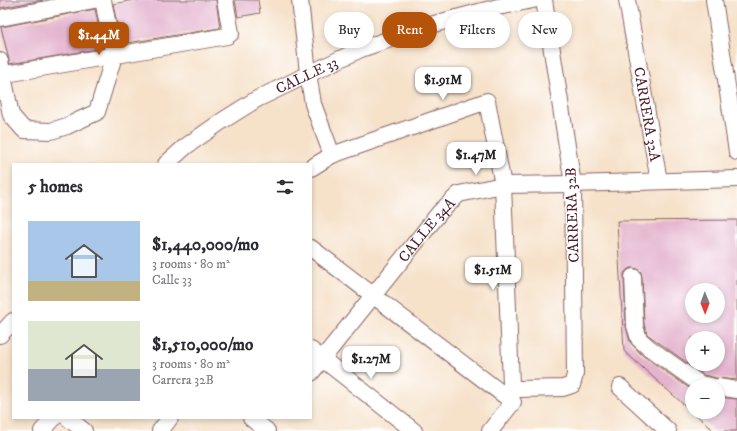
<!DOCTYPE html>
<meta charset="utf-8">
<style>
:root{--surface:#fff;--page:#f2f2f3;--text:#2b2b33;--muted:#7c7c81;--accent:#b45309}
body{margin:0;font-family:"IM FELL DW Pica",serif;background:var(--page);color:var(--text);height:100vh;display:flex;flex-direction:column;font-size:15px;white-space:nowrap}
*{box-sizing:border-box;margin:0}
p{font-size:13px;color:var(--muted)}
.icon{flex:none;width:22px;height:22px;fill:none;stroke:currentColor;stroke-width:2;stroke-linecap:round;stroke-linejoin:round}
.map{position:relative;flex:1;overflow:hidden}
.sheet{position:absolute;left:12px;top:163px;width:300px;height:256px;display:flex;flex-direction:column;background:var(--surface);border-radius:0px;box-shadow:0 2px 6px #0003}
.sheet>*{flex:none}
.guide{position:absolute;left:324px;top:12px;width:353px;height:36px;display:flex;gap:8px}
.needle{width:26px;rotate:179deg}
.controls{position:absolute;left:685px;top:283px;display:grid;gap:8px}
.controls a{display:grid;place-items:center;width:40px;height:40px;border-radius:50%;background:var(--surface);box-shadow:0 2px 6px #0003;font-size:20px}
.price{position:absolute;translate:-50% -34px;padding:0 9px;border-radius:8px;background:#fff;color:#222;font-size:13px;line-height:26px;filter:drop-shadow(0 1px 2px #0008)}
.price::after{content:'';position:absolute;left:50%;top:24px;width:12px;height:9px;margin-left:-6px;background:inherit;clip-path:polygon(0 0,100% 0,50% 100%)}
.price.on{background:var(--accent);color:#fff}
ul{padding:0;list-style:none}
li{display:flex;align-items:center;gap:12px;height:100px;padding:0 16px}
li span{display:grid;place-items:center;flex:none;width:112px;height:80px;border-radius:0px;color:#555}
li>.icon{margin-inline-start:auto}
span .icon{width:48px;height:48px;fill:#fffc;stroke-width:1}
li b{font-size:17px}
h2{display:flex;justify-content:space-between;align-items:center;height:48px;padding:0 16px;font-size:17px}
.pill{padding:0 14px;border-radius:18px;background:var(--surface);box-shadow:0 2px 6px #0003;font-size:14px;line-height:36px}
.pill.on{background:var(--accent);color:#fff}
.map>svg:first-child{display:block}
.building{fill:#e4b3ce;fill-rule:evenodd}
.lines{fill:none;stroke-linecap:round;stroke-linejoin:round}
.minor-casing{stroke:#866362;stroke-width:18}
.minor{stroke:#fff;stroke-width:16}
.labels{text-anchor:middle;stroke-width:3;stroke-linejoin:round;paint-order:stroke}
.street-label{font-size:15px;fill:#4a1f2b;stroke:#fff}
</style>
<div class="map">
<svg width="737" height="431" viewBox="0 0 737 431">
<rect width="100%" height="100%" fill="#fff"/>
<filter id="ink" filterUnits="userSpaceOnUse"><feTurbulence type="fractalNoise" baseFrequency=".025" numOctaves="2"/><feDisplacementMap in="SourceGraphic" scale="8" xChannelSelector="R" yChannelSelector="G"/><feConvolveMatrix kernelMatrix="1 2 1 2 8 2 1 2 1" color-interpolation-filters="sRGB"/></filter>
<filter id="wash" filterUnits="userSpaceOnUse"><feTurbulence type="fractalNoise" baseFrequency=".012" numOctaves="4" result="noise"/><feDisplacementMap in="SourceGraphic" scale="16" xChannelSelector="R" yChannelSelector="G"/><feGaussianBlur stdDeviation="0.9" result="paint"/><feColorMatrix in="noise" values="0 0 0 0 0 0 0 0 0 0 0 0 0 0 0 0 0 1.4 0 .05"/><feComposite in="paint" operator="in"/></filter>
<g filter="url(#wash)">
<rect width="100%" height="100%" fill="#f6e1c9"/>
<g id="blocks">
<g class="building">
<path d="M0,0H43L0,8Z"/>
<path d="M134,0H216L220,28L121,44L113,4Z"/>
<path d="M235,0H258L260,13L238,17Z"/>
<path d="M95,9L103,48L10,64L1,27Z"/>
<path d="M737,220V380L716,378L704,375L647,334L644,324L642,277L641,272L638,269L632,268L628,269L624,273V277L626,326L630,342L642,355L692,390V412L624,351L617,221ZM692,290H718V316H692ZM692,338H718V364H692Z"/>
<path d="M718,397L737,399V431H714L693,412H718Z"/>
</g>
</g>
</g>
<g filter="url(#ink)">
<use href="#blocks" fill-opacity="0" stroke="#866362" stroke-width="1"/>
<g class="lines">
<g class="minor-casing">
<g id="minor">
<path d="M300,0L308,73L313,104L332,155"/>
<path id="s1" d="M627,0L659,181"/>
<path d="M714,0L737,152"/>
<path d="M0,18L94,0"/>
<path d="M0,61L11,115L24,130L51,131L67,126L97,112L114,56L103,0"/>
<path d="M0,75L227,36L231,33L225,0"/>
<path id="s2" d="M166,164L185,147L222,121L257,99L361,49L434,24L498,7L533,0"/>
<path d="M311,168L332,155L487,101L503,185L511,384L513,389H520L563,388L572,385L575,375L573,184L544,0"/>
<path d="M311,248L513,402L490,431"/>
<path d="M633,277L635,326L639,339L648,347L700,384L711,386"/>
<path d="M0,335L13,321"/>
<path d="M311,350L414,431"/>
<path id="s3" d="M311,373L440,212L459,194L503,185L573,184L737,179"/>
<path d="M620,387L668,431"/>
<path d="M718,387L737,390"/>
<path d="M68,418L84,431"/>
<path d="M251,418L267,431"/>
<path d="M42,431L54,418"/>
<path d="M160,431L170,418"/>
</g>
</g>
<use href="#minor" class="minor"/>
</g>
</g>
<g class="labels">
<g class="street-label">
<text dy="5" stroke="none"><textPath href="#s2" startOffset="167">CALLE 33</textPath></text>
<text dy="5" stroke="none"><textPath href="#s1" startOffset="116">CARRERA 32A</textPath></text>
<text transform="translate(572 215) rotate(-92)" y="5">CARRERA 32B</text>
<text dy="5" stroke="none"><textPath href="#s3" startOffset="184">CALLE 34A</textPath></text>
</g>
</g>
</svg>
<div class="controls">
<a><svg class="needle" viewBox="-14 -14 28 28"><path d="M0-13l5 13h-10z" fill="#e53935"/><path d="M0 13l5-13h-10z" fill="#7c7c81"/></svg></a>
<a>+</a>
<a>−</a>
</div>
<b class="price on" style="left:99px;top:56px">$1.44M</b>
<b class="price" style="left:443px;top:101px">$1.91M</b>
<b class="price" style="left:476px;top:176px">$1.47M</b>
<b class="price" style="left:493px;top:291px">$1.51M</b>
<b class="price" style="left:371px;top:380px">$1.27M</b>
<div class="guide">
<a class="pill">Buy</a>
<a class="pill on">Rent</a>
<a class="pill">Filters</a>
<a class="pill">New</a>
</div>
<section class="sheet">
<h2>5 homes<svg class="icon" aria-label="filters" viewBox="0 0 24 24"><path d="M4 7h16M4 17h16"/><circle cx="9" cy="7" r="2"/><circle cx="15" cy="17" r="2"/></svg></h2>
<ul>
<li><span style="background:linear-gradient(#a9c7e8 75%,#c2b280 0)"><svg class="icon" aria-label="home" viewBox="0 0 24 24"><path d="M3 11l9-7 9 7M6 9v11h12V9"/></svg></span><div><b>$1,440,000/mo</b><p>3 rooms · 80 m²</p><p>Calle 33</p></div></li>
<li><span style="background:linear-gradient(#dfe7d0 60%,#9aa5b1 0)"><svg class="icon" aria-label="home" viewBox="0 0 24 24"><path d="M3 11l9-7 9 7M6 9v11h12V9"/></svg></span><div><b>$1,510,000/mo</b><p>3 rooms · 80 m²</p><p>Carrera 32B</p></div></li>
</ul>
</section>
</div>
